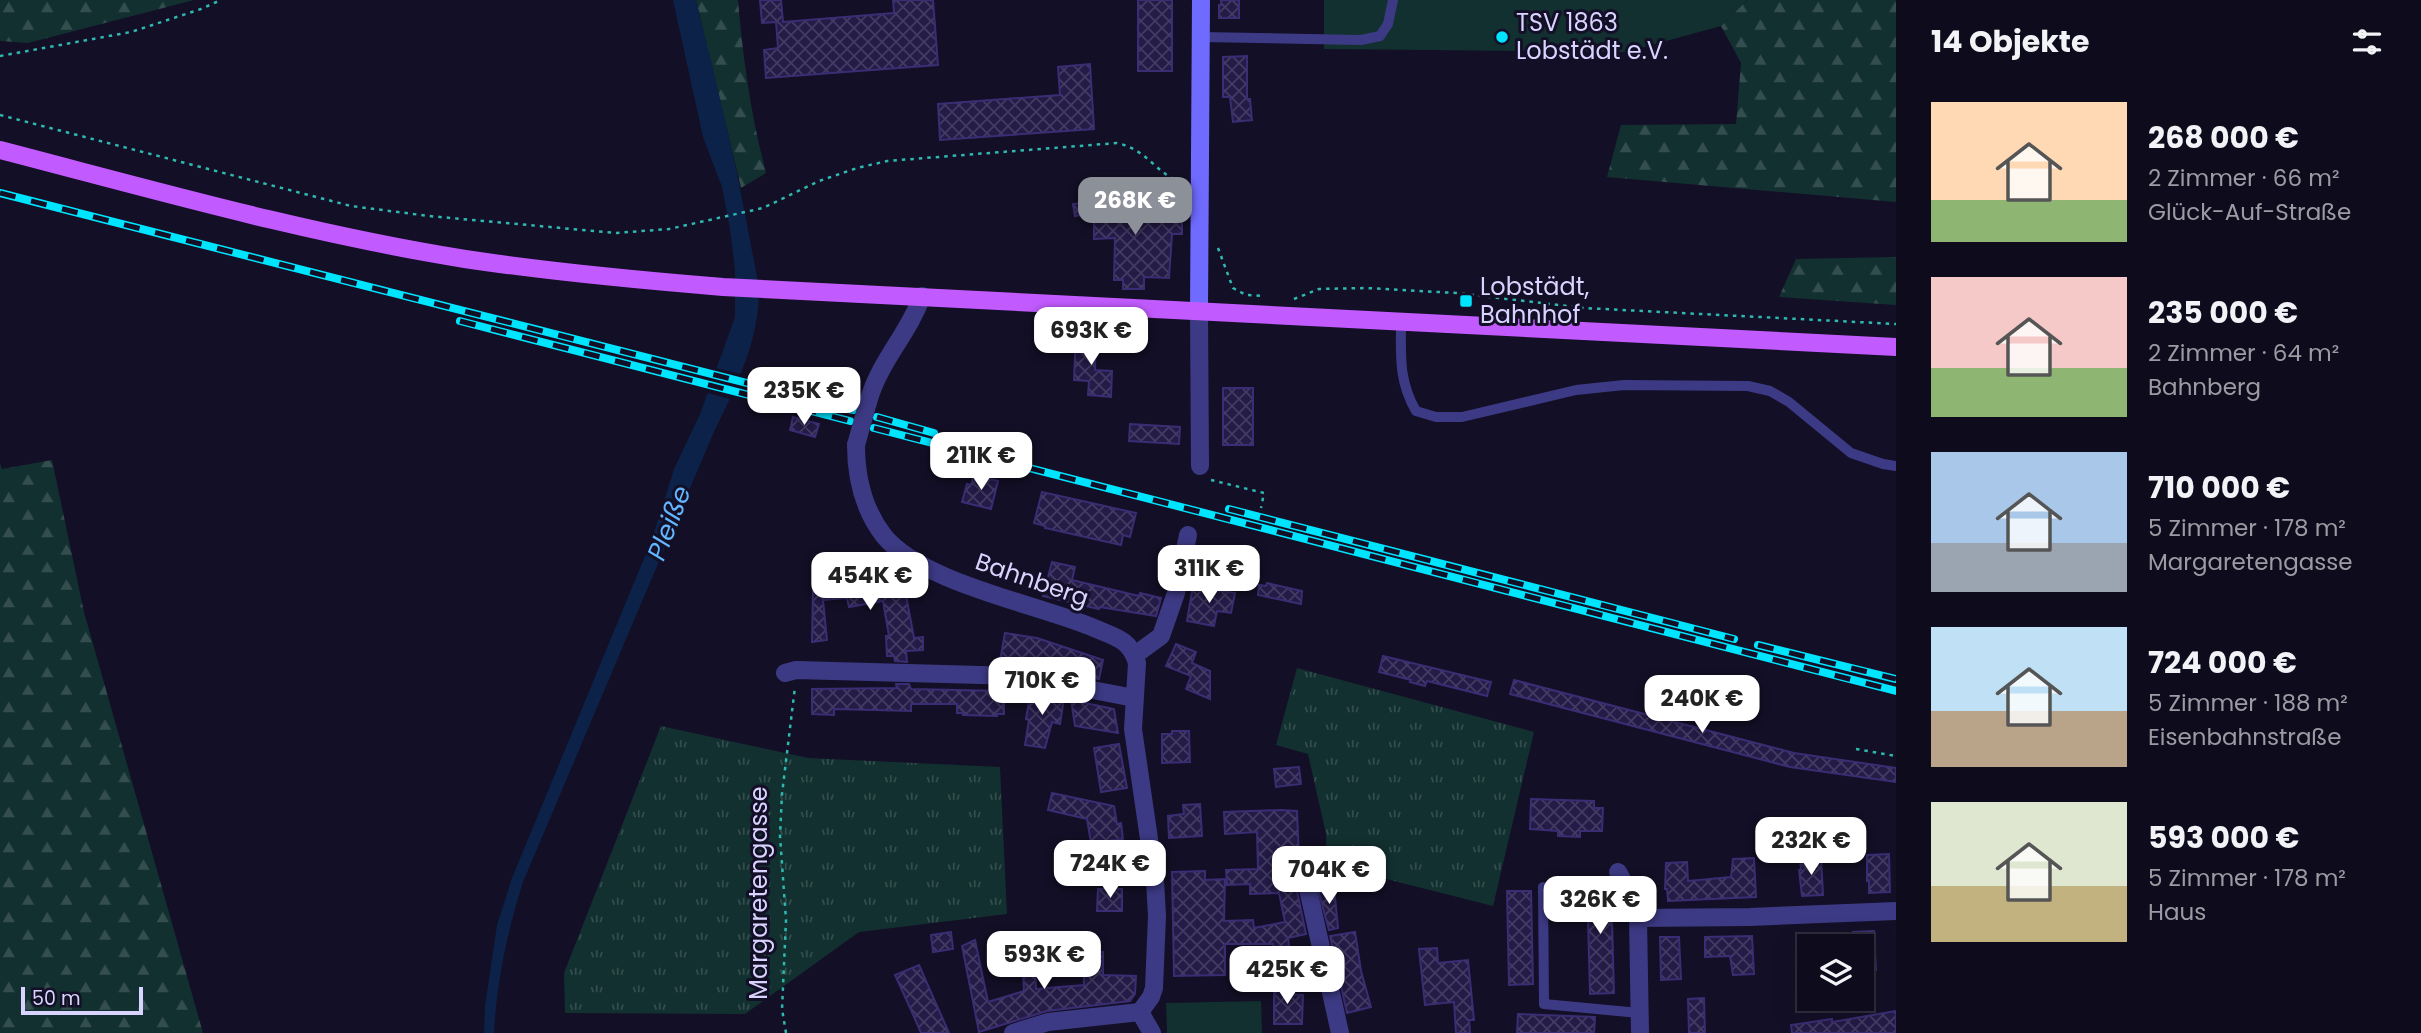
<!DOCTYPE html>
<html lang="de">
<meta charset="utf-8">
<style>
:root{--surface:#0e0b1c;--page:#1c1929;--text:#f1f3f6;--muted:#9b9ba3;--line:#2e2b3b;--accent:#8c9099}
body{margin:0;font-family:Poppins,sans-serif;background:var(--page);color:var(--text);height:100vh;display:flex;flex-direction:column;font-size:26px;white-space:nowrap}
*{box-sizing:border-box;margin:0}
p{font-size:23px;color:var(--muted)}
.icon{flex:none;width:38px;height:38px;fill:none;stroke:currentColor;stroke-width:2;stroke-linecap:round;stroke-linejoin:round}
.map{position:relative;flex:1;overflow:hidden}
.sheet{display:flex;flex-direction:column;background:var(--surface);width:525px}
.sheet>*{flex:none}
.controls{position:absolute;left:1797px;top:934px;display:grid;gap:14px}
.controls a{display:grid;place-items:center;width:77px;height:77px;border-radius:0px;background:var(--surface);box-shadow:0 7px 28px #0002,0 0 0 2px var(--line);font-size:35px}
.scale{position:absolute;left:21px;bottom:18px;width:122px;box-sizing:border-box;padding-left:7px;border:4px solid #d9d4ff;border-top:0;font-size:19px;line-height:24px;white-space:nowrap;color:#d9d4ff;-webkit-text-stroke:5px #130f26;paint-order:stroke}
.price{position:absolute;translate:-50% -60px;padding:0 16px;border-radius:14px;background:#fff;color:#222;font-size:23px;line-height:46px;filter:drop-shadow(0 2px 4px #0008)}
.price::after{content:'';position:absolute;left:50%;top:42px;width:21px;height:16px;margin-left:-10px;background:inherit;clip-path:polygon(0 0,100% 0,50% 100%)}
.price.on{background:var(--accent);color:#fff}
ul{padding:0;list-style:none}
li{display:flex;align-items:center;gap:21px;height:175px;padding:0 35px}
li span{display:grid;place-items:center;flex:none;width:196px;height:140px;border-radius:0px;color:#555}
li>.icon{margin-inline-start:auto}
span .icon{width:84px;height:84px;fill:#fffc;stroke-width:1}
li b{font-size:30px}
h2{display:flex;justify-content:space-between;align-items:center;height:84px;padding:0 35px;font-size:30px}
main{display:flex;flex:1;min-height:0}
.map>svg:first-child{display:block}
.grass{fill:url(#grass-tufts)}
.forest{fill:url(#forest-firs)}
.park{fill:#12302f}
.water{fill:#0c2248}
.pier{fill:#130f26}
.building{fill:url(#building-cross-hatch);stroke:#3b2d73;stroke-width:2}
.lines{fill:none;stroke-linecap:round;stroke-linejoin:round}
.path{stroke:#2fb8b0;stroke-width:2.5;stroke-dasharray:3.5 5;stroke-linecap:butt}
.lane{stroke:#3d3a85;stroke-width:10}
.street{stroke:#3d3a85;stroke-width:18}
.secondary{stroke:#6f6bff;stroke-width:18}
.primary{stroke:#c25bff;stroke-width:18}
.rail-casing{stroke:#00e5ff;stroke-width:8}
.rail{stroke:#130f26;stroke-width:5;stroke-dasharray:16;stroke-linecap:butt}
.street-bridge{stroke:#3d3a85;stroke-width:18}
.poi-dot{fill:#00e5ff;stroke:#130f26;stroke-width:2.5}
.labels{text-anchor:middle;stroke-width:6;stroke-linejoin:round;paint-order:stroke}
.poi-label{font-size:24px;fill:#d9d4ff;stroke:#130f26;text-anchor:start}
.street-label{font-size:24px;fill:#d9d4ff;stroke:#130f26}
.water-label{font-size:26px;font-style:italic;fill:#62b6ff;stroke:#130f26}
</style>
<main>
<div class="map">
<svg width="1896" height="1033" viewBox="0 0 1896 1033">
<defs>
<pattern id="grass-tufts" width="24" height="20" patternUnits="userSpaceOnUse" patternTransform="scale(1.75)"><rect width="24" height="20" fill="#12302f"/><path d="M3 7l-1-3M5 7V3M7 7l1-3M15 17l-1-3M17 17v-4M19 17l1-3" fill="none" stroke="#344d4e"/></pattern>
<pattern id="forest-firs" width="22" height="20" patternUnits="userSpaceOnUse" patternTransform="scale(1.75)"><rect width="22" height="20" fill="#12302f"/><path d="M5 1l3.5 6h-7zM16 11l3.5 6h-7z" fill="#344d4e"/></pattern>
<pattern id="building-cross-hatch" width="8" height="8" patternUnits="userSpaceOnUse" patternTransform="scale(1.75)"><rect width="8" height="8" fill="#241b47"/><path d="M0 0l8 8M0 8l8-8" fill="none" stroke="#433b63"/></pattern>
</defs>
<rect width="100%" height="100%" fill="#130f26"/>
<g class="grass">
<path d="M1297,668L1534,732L1493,906L1327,864L1326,834L1308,754L1276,745Z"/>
<path d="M661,726L808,758L1000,767L1007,914L859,932L745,1014L565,1013L564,973Z"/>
</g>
<g class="forest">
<path d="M0,0H194L28,43L0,41Z"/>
<path d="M696,0H738C743,59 751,116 766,173L741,188Z"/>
<path d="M1747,0H1896V202L1607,177L1621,125L1736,124L1741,63L1721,26Z"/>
<path d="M1896,257V305L1779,297L1796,259Z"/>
<path d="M52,460L84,612L203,1033H0V463L2,469Z"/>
</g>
<g class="park">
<path d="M1324,0H1747L1721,26L1626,52L1324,49Z"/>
<path d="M1261,1001L1262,1033H1167L1166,1003Z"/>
</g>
<path class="water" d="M673,0H696C715,78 735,156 749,235C753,260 761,283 758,309C753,354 733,393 713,434L523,882C507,933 497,980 494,1033H484L485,1006L497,925L512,878L652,539L674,469L700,414L735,317V270L730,229L722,187L703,137Z"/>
<path class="pier" d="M712,367L745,375L733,400L704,392Z"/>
<g class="building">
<path d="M760,0H781L783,22L894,13L893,0H933L938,65L766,78L764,50L778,48L776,22L762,23Z"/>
<rect x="1138" y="0" width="34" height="71"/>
<path d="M1221,0H1239V18H1219V5H1221Z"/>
<path d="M1247,56V99H1250L1252,120L1233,122L1230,97H1223V57Z"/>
<path d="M1090,64L1094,129L940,140L938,104L1060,95L1058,67Z"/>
<path d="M1117,199L1150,200V209L1182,210V234H1172L1169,278L1144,277V289H1123V280H1114L1115,238L1094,239V213L1075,216L1073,204Z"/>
<path d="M1096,333L1095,370L1112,371L1111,397L1088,395L1089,381L1074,380L1076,334Z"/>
<rect x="1223" y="388" width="30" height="57"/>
<path d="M793,417L819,424L815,437L790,430Z"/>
<path d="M1130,424L1180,427L1179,444L1129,441Z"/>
<path d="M974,475L998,481L991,509L962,502L967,484L971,485Z"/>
<path d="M1042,492L1136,513L1130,537L1123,535L1121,545L1045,528V526L1034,523Z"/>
<path d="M1052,562L1075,567L1072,580L1139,596L1140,593L1161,598L1156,616L1100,607L1099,609L1043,596Z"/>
<path d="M892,576L895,592L905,590L914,638L923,637V650L906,651L907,662L895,661L894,656H887L886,636H889L883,601L849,607L847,598L823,600L827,640L812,642L813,589L821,588L820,580L843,578L844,586Z"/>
<path d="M1267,583L1302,591L1301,604L1258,595L1259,585L1266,586Z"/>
<path d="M1193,586L1235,593L1231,613L1217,611L1214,626L1187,621Z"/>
<path d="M1005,633L1037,638L1103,660L1099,679L1000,661Z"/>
<path d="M1176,644L1196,652L1192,663L1210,671V699L1186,689L1191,676L1166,666Z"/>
<path d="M1383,656L1491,682L1487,696L1427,681L1425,686L1410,682L1411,680L1379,672Z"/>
<path d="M1514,680L1794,753L1896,768V782L1790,767L1510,694Z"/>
<path d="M896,684H909L911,689L1004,691V714H997V716L963,715V713H957V704H911V711L834,709V715L812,714V689L897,688Z"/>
<path d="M1031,690L1064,698L1060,724L1052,722L1045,748L1025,745L1029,720L1026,719Z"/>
<path d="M1071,700L1114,709L1118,733L1075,726Z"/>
<path d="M1172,731H1189L1190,762L1162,763V734H1172Z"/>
<path d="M1119,744L1127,788L1101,792L1094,748Z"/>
<path d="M1299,767L1301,784L1276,787L1274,769Z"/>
<path d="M1052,793L1114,806L1117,824L1121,823L1123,839L1091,843L1087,819L1048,810Z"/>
<path d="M1531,799L1594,801V808H1603L1602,831H1580V837L1558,836V831L1530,829Z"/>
<path d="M1200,804L1202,836L1169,838L1168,816L1184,814L1183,805Z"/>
<path d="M1281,810L1297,811L1300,881L1297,891L1306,934L1288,938L1289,946L1274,949L1273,944H1225V975L1174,976L1172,872L1205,871V880L1225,879L1224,921L1253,920L1254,928L1285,922L1279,893L1250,894V884L1227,885L1226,870L1258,869L1257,832L1225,834L1224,812Z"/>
<path d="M1889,854L1890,892L1869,893V880L1867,881V855Z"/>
<path d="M1821,857L1823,895L1802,896L1799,870H1801L1800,858Z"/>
<path d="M1754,858L1756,897L1668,901L1667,889H1665L1666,863L1687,862L1688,881L1731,877L1733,859Z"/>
<path d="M1587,878H1608L1611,884L1614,993L1590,994Z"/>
<path d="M1318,881L1320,889L1334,887L1338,928L1329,930L1316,882Z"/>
<path d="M1098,889H1122V911H1097Z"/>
<path d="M1507,891H1531L1533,984L1509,985Z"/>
<path d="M1874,931L1876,970H1862V947H1854L1853,932Z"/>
<path d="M951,932L953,949L933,952L931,935Z"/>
<path d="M1355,932L1361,971L1371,1007L1347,1013L1330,936Z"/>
<path d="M1752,936L1754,974L1733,975L1730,956L1705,957V937Z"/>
<path d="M1660,937H1679L1681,979L1661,980Z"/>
<path d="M975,940L988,1002L1024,991L1022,951L1034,950L1036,989L1084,985V952H1103V975L1136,976L1135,994L1130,1001L1047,1011L979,1032L962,946Z"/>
<path d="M1437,948L1438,963L1468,960L1474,1020H1469L1470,1033H1456L1454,1002L1425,1005L1419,949Z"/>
<path d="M919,965L949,1033H921L911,1010L895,975Z"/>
<path d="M1274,984H1289V994L1303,995L1302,1024H1274Z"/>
<path d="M1704,998L1705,1033H1689L1688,999Z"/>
<path d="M1896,1011V1033H1792L1791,1025L1832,1019V1022Z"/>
<path d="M1518,1014L1595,1017L1594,1033H1517Z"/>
</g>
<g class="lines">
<g class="path">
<path d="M0,56L131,32L201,9L221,0"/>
<path d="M0,115L351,206L429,216L616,233L669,229L763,208L819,181L857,168L887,161L1117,143C1149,150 1158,177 1184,183"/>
<path d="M1218,248L1233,288L1246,295L1263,296"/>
<path d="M1294,299L1319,289L1366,288L1456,293L1584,308L1896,324"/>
<path d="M1211,480L1264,493L1261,508"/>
<path d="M1856,749L1896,756"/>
<path d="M786,1033L782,1009L786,920L780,836L782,794L795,687"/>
</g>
<g class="lane">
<path d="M1201,37L1361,40L1380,36L1388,24L1393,0"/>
<path d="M1401,320C1401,354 1398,380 1416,411L1436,417H1462L1576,390L1624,385L1748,386L1770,391L1789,402L1851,453L1883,464L1896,466"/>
<path d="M1543,887L1544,1004L1639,1013"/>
</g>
<g class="street">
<path d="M1199,310L1200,466"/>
<path d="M868,402C880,360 908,335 922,296"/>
<path d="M856,445C856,478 863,509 884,536C922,583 1037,604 1094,628C1115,637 1130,639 1137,663L1133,729L1155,880L1157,916L1154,988L1151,997L1140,1012"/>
<path d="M1135,655L1161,636L1176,593L1188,535"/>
<path d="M785,673L796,670L1021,676L1134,698"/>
<path d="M1618,872L1632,898L1638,918"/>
<path d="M1308,889L1340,1033"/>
<path d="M1140,1012L1152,1033"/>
<path d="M1013,1033L1048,1022L1140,1012"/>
<path d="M1640,1033L1638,918L1750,917L1896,911"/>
</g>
<path class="secondary" d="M1199,310L1201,0"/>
<path class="primary" d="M0,150C154,190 308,234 465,259C551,272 637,280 723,287L1896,347"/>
<g class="rail-casing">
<g id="rail">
<path d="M0,193L853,410"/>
<path d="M460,321L850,421"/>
<path d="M877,417L934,433"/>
<path d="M874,428L1896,691"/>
<path d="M1229,509L1734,639"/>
<path d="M1758,645L1896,679"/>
</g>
</g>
<use href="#rail" class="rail"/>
<path class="street-bridge" d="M856,445L868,402"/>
</g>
<g class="poi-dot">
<circle cx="1502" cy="37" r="7"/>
<rect x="1459" y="294" width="14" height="14" rx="3.5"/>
</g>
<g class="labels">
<g class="poi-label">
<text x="1516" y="31">TSV 1863<tspan x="1516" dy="28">Lobstädt e.V.</tspan></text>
<text x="1480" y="295">Lobstädt,<tspan x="1480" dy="28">Bahnhof</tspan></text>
</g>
<g class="street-label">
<text transform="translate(1032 580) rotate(19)" y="8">Bahnberg</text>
<text transform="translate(759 893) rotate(-90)" y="8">Margaretengasse</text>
</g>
<g class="water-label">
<text transform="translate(669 523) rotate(-69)" y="9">Pleiße</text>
</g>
</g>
</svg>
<div class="controls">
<a><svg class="icon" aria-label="layers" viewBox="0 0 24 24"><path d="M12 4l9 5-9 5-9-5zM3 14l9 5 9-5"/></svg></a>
</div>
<div class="scale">50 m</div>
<b class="price on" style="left:1135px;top:237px">268K €</b>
<b class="price" style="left:1091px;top:367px">693K €</b>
<b class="price" style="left:804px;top:427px">235K €</b>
<b class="price" style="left:981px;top:492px">211K €</b>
<b class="price" style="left:1209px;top:605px">311K €</b>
<b class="price" style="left:870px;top:612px">454K €</b>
<b class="price" style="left:1042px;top:717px">710K €</b>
<b class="price" style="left:1702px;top:735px">240K €</b>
<b class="price" style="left:1811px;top:877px">232K €</b>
<b class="price" style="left:1110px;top:900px">724K €</b>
<b class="price" style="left:1329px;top:906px">704K €</b>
<b class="price" style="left:1600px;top:936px">326K €</b>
<b class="price" style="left:1044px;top:991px">593K €</b>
<b class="price" style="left:1287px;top:1006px">425K €</b>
</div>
<section class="sheet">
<h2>14 Objekte<svg class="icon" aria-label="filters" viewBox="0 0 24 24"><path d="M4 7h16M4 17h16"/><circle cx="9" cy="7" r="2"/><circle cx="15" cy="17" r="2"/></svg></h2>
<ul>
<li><span style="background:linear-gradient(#ffd9b3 70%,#8fb573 0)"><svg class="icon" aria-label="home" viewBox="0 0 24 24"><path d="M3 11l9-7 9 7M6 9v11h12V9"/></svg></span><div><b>268 000 €</b><p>2 Zimmer · 66 m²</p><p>Glück-Auf-Straße</p></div></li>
<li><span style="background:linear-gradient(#f6c9c9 65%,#8fb573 0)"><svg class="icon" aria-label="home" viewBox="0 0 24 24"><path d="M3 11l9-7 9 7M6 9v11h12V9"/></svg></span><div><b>235 000 €</b><p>2 Zimmer · 64 m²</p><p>Bahnberg</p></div></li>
<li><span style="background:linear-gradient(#a9c7e8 65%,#9aa5b1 0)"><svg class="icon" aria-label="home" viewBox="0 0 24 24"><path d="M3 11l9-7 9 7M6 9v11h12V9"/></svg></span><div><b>710 000 €</b><p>5 Zimmer · 178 m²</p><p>Margaretengasse</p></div></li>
<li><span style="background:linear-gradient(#bfe0f5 60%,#b9a48a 0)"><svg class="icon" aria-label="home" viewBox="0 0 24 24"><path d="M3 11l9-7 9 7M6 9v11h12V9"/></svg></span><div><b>724 000 €</b><p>5 Zimmer · 188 m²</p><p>Eisenbahnstraße</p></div></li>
<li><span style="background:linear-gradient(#dfe7d0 60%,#c2b280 0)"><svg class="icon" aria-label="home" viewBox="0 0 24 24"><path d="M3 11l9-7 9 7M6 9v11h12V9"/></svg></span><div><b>593 000 €</b><p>5 Zimmer · 178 m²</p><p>Haus</p></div></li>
</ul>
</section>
</main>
